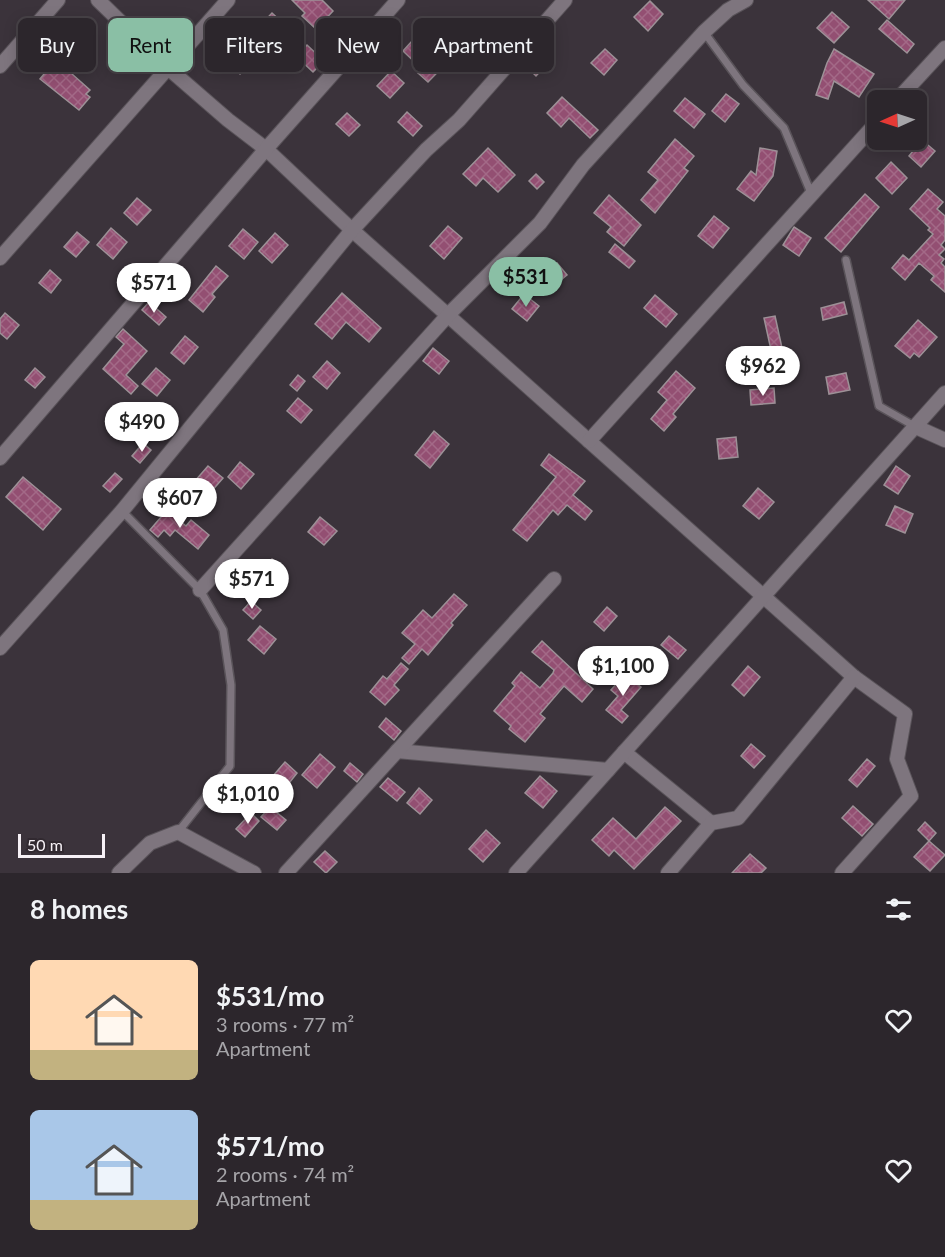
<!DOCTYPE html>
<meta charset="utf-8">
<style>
:root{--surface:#2c262c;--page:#383238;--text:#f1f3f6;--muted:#a6a5a9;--line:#484348;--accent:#8abfa5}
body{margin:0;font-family:Lato,sans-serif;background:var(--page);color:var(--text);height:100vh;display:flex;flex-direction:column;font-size:22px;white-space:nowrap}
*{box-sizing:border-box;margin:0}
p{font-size:20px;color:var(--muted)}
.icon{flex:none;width:33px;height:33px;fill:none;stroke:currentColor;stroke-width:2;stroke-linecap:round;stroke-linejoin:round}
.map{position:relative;height:873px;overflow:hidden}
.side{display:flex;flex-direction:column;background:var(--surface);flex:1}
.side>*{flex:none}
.hud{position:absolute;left:18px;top:18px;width:600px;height:54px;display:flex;gap:12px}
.needle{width:39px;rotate:267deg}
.controls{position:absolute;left:867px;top:90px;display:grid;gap:12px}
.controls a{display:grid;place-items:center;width:60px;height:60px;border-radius:9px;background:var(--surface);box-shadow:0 3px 15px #0003,0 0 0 2px var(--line);font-size:30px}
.scale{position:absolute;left:18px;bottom:15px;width:87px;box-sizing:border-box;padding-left:6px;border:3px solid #f6f1f6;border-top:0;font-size:16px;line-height:21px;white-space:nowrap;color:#f6f1f6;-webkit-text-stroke:4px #312930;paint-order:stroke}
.price{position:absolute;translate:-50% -51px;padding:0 14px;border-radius:21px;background:#fff;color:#222;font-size:20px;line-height:39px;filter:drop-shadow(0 2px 3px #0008)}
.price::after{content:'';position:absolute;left:50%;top:36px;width:18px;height:14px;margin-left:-9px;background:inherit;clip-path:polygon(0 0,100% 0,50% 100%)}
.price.current{background:var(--accent);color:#111}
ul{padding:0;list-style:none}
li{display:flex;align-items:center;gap:18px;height:150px;padding:0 30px}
li span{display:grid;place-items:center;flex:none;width:168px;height:120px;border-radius:9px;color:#555}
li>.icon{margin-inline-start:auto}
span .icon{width:72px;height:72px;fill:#fffc;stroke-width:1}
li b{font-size:26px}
h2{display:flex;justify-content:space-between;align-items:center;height:72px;padding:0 30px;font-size:26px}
.tag{padding:0 21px;border-radius:9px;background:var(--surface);box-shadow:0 3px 15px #0003,0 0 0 2px var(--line);font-size:21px;line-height:54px}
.tag.current{background:var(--accent);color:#111}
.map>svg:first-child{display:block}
.building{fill:url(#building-cross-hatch);stroke:#9d9197;stroke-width:1.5}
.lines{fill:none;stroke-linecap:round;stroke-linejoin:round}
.lane-casing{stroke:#595359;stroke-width:10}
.street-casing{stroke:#595359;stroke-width:16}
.lane{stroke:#7e757e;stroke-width:7}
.street{stroke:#7e757e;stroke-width:14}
</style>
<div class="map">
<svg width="945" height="873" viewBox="0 0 945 873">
<defs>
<pattern id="building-cross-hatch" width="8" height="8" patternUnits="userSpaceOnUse" patternTransform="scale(1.5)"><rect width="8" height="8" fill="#934f72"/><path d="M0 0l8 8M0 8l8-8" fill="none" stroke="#a36987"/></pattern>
</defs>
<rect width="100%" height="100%" fill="#3b333b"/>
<g class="building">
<path d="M292,0H322L333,11L316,29L302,16L305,13Z"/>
<path d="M868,0H905L889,19Z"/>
<path d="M650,1L663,14L648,31L634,17Z"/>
<path d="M832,12L849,27L834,43L817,28Z"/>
<path d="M272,13L284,24L267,42L255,31Z"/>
<path d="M887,20L914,44L907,53L879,29Z"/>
<path d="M457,27L470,39L428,82L418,73L422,69L403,51L422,30L439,46Z"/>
<path d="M239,42L256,58L240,74L224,59Z"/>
<path d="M307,45L324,61L313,72L297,57Z"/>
<path d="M605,49L617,60L604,75L591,63Z"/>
<path d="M834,49L874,74L859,97L834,81L828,99L816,95L827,63Z"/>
<path d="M534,50L548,63L536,76L522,62Z"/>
<path d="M59,56L75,70L72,74L90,90L86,94L90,97L79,110L40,79Z"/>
<path d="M391,71L404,83L390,98L377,86Z"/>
<path d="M726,94L739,104L725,122L712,111Z"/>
<path d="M562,97L598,130L590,138L569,118L561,127L547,113Z"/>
<path d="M685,98L705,114L694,128L674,111Z"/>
<path d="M407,112L422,126L413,136L398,122Z"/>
<path d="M347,113L360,125L349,136L336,124Z"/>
<path d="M675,139L694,156L684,168L688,171L655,213L641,200L658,180L648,172Z"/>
<path d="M922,140L935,151L921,167L909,156Z"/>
<path d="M488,148L515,175L498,192L483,178L476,186L463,174Z"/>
<path d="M760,148L777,151L773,176L754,201L737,189L751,171L756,175Z"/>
<path d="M891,162L907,178L892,194L876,178Z"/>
<path d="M536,174L544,182L537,189L529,181Z"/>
<path d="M928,189L943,202L937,209L945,216V240L941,245L945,249L939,255L944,259L941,263L945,267V292L931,280L934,276L919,263L905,280L892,268L903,255L909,260L933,234L928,230L930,228L910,209Z"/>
<path d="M865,194L879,207L841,252L825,238Z"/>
<path d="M609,195L641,225L624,246L607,232L611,227L594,213Z"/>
<path d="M137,198L151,210L137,225L124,213Z"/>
<path d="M714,216L729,228L713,248L698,236Z"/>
<path d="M448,226L462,238L444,259L430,246Z"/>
<path d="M794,227L811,238L799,256L783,245Z"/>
<path d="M111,228L127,242L113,259L97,245Z"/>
<path d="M243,229L258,242L244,259L229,246Z"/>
<path d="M77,232L89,242L76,257L64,247Z"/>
<path d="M275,233L288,245L272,263L259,251Z"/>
<path d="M615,244L635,261L629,268L609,252Z"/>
<path d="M557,263L567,275L549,290L538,278Z"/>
<path d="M216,266L228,276L212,294L215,297L203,312L189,300Z"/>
<path d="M50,270L61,280L51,293L39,283Z"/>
<path d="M525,274L539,286L530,297L517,285Z"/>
<path d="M342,293L381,328L369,342L346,322L332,339L315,324Z"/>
<path d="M524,294L539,306L527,321L512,309Z"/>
<path d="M655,295L677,314L666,327L644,308Z"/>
<path d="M149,302L166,317L159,325L142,310Z"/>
<path d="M844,302L847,314L823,320L821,308Z"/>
<path d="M5,313L19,325L7,339L0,333V319Z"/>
<path d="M775,316L782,348L771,350L764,318Z"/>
<path d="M918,320L937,337L919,357L914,353L910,358L895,346Z"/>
<path d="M123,329L147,351L126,375L138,386L131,394L103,369L124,344L116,337Z"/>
<path d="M185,336L198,347L184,364L171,353Z"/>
<path d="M433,348L449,361L439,374L423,361Z"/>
<path d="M327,361L340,373L327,389L313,377Z"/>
<path d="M35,368L45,377L35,388L25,380Z"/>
<path d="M156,368L170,380L157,396L142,384Z"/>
<path d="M676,371L695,388L673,414L676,417L664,431L651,419L667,400L658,392Z"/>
<path d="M846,373L850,390L829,394L826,377Z"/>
<path d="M298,375L305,381L297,391L290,385Z"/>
<path d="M774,388L775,403L751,405L750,390Z"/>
<path d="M298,398L312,410L301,423L287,411Z"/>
<path d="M434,431L449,444L430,468L415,455Z"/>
<path d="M736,437L738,457L719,459L717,439Z"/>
<path d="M143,443L151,450L140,463L132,456Z"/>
<path d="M549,454L585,481L573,495L592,511L585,520L567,505L558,515L553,510L527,541L513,530L556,477L541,465Z"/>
<path d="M240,462L254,474L241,489L228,477Z"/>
<path d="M208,466L223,478L210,493L195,481Z"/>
<path d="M896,466L910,476L898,494L884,485Z"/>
<path d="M115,473L122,479L110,492L103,486Z"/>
<path d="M23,477L61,509L43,530L6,497Z"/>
<path d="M758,488L774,502L759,519L743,506Z"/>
<path d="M895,506L913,514L905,533L886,525Z"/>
<path d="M167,510L186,526L191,520L209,535L198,549L175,530L170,536L164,530L158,537L150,530Z"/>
<path d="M320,517L337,531L324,545L308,532Z"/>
<path d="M272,559L284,570L278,578L265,567Z"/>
<path d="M454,594L467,605L451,623L453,625L428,655L422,649L409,664L402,658L415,644L402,633L423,610L432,618Z"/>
<path d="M251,601L261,610L253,619L243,610Z"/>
<path d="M607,607L617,616L604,631L594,622Z"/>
<path d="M260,626L276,639L264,654L248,640Z"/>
<path d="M669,636L686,650L678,659L661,645Z"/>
<path d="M542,641L593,689L582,702L564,686L540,714L545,718L525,742L509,729L511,726L494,711L515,686L512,683L521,672L540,688L553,673L554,670L532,652Z"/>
<path d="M401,663L408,669L394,685L399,690L385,705L370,692L383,676L387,679Z"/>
<path d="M748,666L760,677L744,696L732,685Z"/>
<path d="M625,674L641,687L621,710L628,716L622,723L606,710L618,696L611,690Z"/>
<path d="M386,718L401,731L394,740L379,727Z"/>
<path d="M751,744L765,756L754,768L741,756Z"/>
<path d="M320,754L335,767L317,788L302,775Z"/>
<path d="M867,759L875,766L857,787L849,780Z"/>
<path d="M285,762L297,773L286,787L273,776Z"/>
<path d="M350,763L363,774L357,782L344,771Z"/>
<path d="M540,776L557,791L543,808L525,793Z"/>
<path d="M388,778L405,792L397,801L380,787Z"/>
<path d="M229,779L238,787L222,805L214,798Z"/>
<path d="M419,788L432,800L420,814L407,803Z"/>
<path d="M853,806L873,824L862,836L842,818Z"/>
<path d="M270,807L286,820L277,830L261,817Z"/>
<path d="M665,807L681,821L634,869L614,850L609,856L592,840L613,818L636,839Z"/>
<path d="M251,813L259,821L245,837L236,829Z"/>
<path d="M925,822L936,833L929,841L918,830Z"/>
<path d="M486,830L500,843L483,862L469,849Z"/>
<path d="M929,841L945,855L930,871L914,857Z"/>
<path d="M325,851L337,862L326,873L314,862Z"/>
<path d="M750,854L766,868L761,873H732Z"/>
</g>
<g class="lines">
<g class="lane-casing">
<g id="lane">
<path d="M704,32L743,85L784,128L811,193"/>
<path d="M846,260L879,406L916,427"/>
<path d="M122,511L200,590L223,630L231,685L230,766L178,832"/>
</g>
</g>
<g class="street-casing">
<g id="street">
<path d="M98,0L168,68L228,120L266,149L352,230L854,677L905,714L897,759L911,796L842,873"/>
<path d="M0,66L58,0"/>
<path d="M897,100L945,48"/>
<path d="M0,258L228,0"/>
<path d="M916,427L945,440"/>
<path d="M589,441L878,121"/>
<path d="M0,458L266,149L398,0"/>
<path d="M200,590L449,314L540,223L583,165L704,32L728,10L746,0"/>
<path d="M0,648L122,511L352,230L426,150L459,120L565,0"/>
<path d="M397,751L608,770"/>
<path d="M624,752L711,823"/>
<path d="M119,873L150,843L178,832L254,873"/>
<path d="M286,873L554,579"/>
<path d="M516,873L945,393"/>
<path d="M668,873L711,823L738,818L854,677"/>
</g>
</g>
<use href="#lane" class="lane"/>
<use href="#street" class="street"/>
</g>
</svg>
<div class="controls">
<a><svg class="needle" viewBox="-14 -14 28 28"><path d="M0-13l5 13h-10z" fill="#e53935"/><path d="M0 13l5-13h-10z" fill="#a6a5a9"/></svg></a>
</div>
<div class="scale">50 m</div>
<b class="price current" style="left:526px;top:308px">$531</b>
<b class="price" style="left:154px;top:314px">$571</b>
<b class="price" style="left:763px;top:397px">$962</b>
<b class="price" style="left:142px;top:453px">$490</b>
<b class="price" style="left:180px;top:529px">$607</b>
<b class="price" style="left:252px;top:610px">$571</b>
<b class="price" style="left:623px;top:697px">$1,100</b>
<b class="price" style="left:248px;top:825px">$1,010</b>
<div class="hud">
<a class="tag">Buy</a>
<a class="tag current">Rent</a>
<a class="tag">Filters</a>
<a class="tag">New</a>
<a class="tag">Apartment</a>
</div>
</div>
<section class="side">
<h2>8 homes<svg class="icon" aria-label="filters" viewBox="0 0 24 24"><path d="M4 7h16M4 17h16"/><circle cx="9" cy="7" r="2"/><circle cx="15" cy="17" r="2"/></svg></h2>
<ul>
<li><span style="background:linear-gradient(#ffd9b3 75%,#c2b280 0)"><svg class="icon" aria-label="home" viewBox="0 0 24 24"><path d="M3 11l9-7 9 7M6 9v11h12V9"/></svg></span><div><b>$531/mo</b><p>3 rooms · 77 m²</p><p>Apartment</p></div><svg class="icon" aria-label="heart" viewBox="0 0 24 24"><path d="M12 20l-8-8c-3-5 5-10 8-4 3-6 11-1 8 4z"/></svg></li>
<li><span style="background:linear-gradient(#a9c7e8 75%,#c2b280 0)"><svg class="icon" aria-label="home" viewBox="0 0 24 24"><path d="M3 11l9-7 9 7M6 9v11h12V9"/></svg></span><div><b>$571/mo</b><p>2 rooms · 74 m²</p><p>Apartment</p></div><svg class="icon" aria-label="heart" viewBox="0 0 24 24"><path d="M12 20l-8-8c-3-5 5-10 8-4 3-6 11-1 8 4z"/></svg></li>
</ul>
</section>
